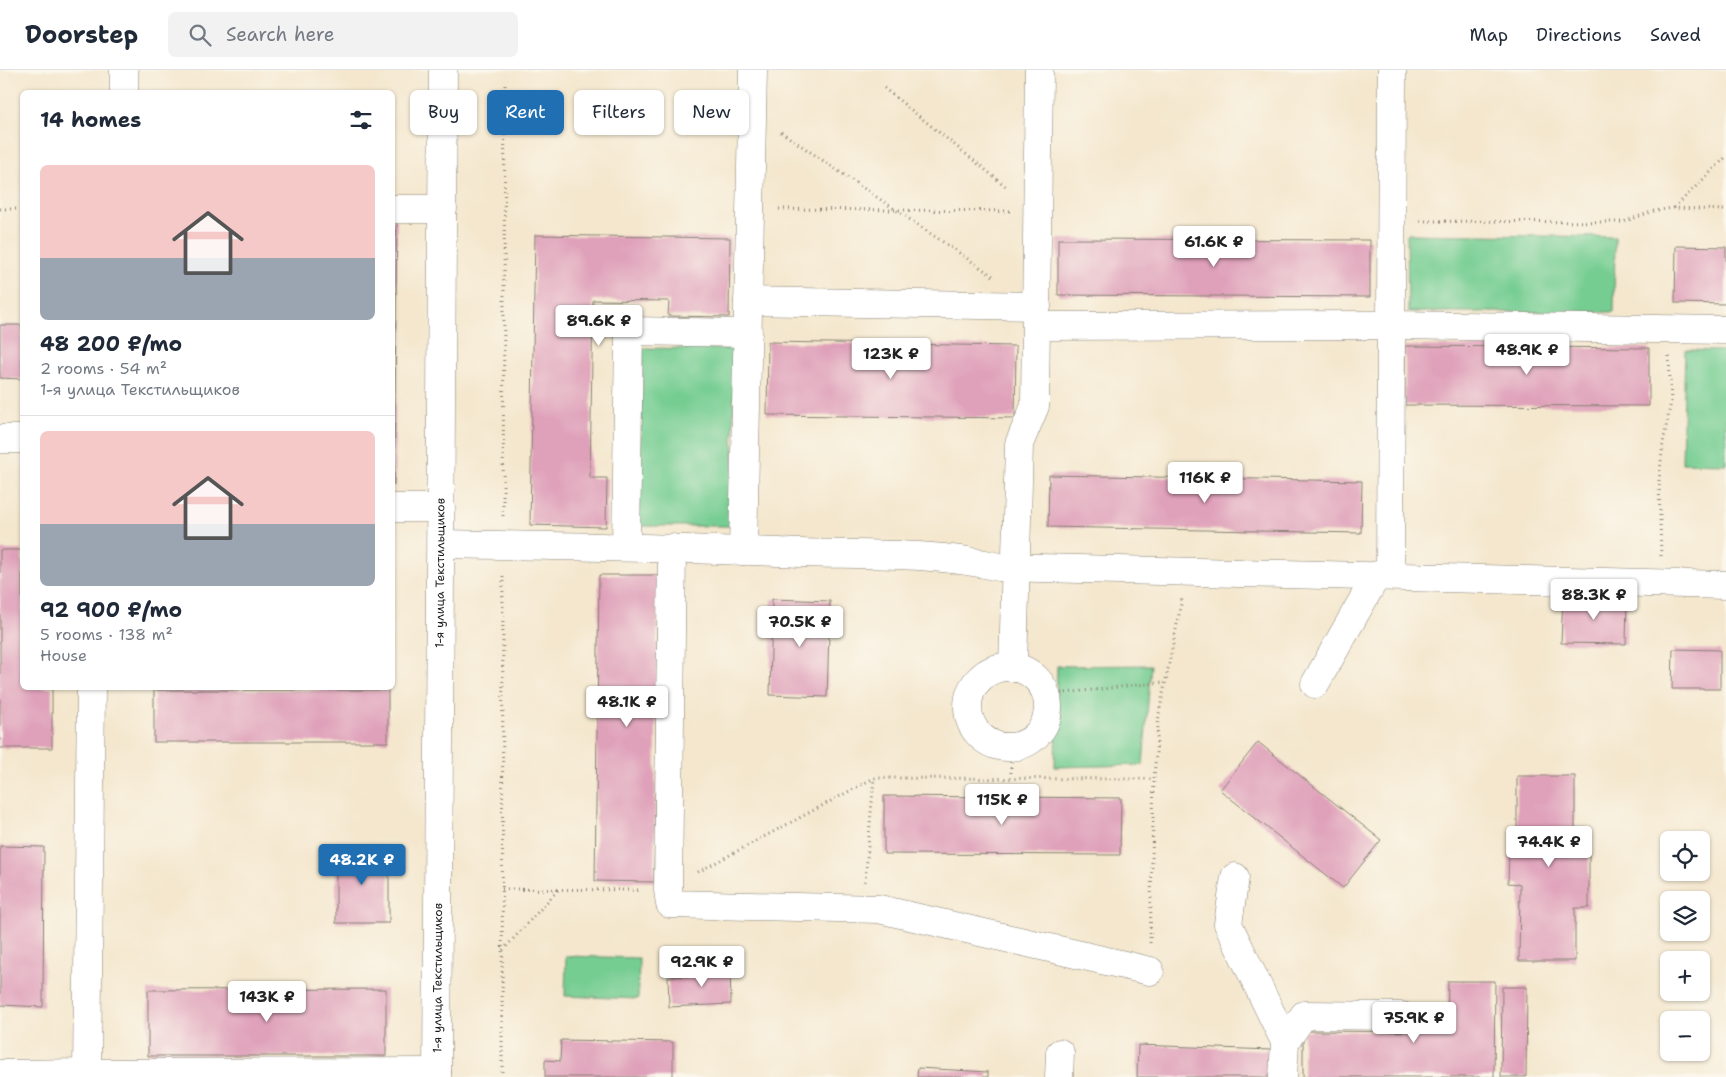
<!DOCTYPE html>
<meta charset="utf-8">
<style>
:root{--surface:#fff;--page:#f2f2f3;--text:#1f2937;--muted:#747a83;--line:#e0e1e3;--accent:#1f6fb2}
body{margin:0;font-family:"Shantell Sans",sans-serif;background:var(--page);color:var(--text);height:100vh;display:flex;flex-direction:column;font-size:19px;white-space:nowrap}
*{box-sizing:border-box;margin:0}
p{font-size:16px;color:var(--muted)}
.icon{flex:none;width:28px;height:28px;fill:none;stroke:currentColor;stroke-width:2;stroke-linecap:round;stroke-linejoin:round}
.map{position:relative;flex:1;overflow:hidden}
.details{position:absolute;left:20px;top:20px;width:375px;height:600px;display:flex;flex-direction:column;background:var(--surface);border-radius:8px;box-shadow:0 1px 4px #0004}
.details>*{flex:none}
.banner{position:absolute;left:410px;top:20px;width:475px;height:45px;display:flex;gap:10px}
.controls{position:absolute;left:1660px;top:761px;display:grid;gap:10px}
.controls a{display:grid;place-items:center;width:50px;height:50px;border-radius:8px;background:var(--surface);box-shadow:0 1px 4px #0004;font-size:25px}
.price{position:absolute;translate:-50% -42px;padding:0 11px;border-radius:5px;background:#fff;color:#222;font-size:16px;line-height:32px;filter:drop-shadow(0 1px 2px #0008)}
.price::after{content:'';position:absolute;left:50%;top:30px;width:15px;height:11px;margin-left:-8px;background:inherit;clip-path:polygon(0 0,100% 0,50% 100%)}
.price.current{background:var(--accent);color:#fff}
ul{padding:0;list-style:none}
li{display:grid;align-content:center;gap:10px;height:265px;padding:0 20px}
li+li{border-top:1px solid var(--line)}
li span{display:grid;place-items:center;height:155px;border-radius:8px;color:#555}
li>.icon{margin-inline-start:auto}
span .icon{width:90px;height:90px;fill:#fffc;stroke-width:1}
li b{font-size:21px}
h2{display:flex;justify-content:space-between;align-items:center;height:60px;padding:0 20px;font-size:21px}
.chip{padding:0 18px;border-radius:8px;background:var(--surface);box-shadow:0 1px 4px #0004;font-size:18px;line-height:45px}
.chip.current{background:var(--accent);color:#fff}
header{display:flex;align-items:center;gap:30px;box-sizing:border-box;height:70px;padding:0 25px;background:var(--surface);border-bottom:1px solid var(--line)}
header strong{font-size:24px}
nav{display:flex;gap:28px;margin-inline-start:auto;font-size:18px}
.search{width:350px;height:45px;background:var(--page);display:flex;align-items:center;gap:12px;box-sizing:border-box;padding:0 18px;border-radius:8px;color:var(--muted);font-size:19px}
.map>svg:first-child{display:block}
.green{fill:#76cd92;stroke:#497457}
.building{fill:#dfa0b9}
.lines{fill:none;stroke-linecap:round;stroke-linejoin:round}
.minor-casing{stroke:#888275;stroke-width:29}
.path{stroke:#888275;stroke-width:3;stroke-dasharray:1 4;stroke-linecap:butt}
.minor{stroke:#fff;stroke-width:28}
.labels{text-anchor:middle;stroke-width:4.5;stroke-linejoin:round;paint-order:stroke}
.street-label{font-size:12px;fill:#1c1c1c;stroke:#fbf7ec}
</style>
<header>
<strong>Doorstep</strong>
<div class="search"><svg class="icon" aria-label="search" viewBox="0 0 24 24"><circle cx="10" cy="10" r="6"/><path d="M15 15l6 6"/></svg>Search here</div>
<nav><a>Map</a><a>Directions</a><a>Saved</a></nav>
</header>
<div class="map">
<svg width="1726" height="1007" viewBox="0 0 1726 1007">
<rect width="100%" height="100%" fill="#fbf7ec"/>
<filter id="ink" filterUnits="userSpaceOnUse"><feTurbulence type="fractalNoise" baseFrequency=".02" numOctaves="2"/><feDisplacementMap in="SourceGraphic" scale="10" xChannelSelector="R" yChannelSelector="G"/><feConvolveMatrix kernelMatrix="1 2 1 2 8 2 1 2 1" color-interpolation-filters="sRGB"/></filter>
<filter id="wash" filterUnits="userSpaceOnUse"><feTurbulence type="fractalNoise" baseFrequency=".0096" numOctaves="4" result="noise"/><feDisplacementMap in="SourceGraphic" scale="20" xChannelSelector="R" yChannelSelector="G"/><feGaussianBlur stdDeviation="1.12" result="paint"/><feColorMatrix in="noise" values="0 0 0 0 0 0 0 0 0 0 0 0 0 0 0 0 0 1.4 0 .05"/><feComposite in="paint" operator="in"/></filter>
<g filter="url(#wash)">
<rect width="100%" height="100%" fill="#f4e7ce"/>
<g class="green">
<path d="M1407,164L1615,167L1614,242H1408Z"/>
<path d="M643,278L734,279L733,456H638Z"/>
<path d="M1685,280L1726,281V394L1682,393Z"/>
<path d="M1151,595L1143,695L1055,697L1057,596Z"/>
<path d="M566,886L639,888L638,929L565,926Z"/>
</g>
<g id="blocks">
<g class="building">
<path d="M392,150H397L394,415H392Z"/>
<path d="M535,165L730,168L729,247L668,246L669,231L593,230L590,408H607L606,457L530,455Z"/>
<path d="M1058,169L1370,170V227L1058,225Z"/>
<path d="M1676,176L1726,177V234L1675,233Z"/>
<path d="M0,255H22V309L0,308Z"/>
<path d="M768,272L1016,276L1015,348L767,345Z"/>
<path d="M1405,276L1649,278V336L1405,335Z"/>
<path d="M1049,405L1362,411L1361,463L1048,457Z"/>
<path d="M0,480H22V618H52V678H0Z"/>
<path d="M599,505H658L654,812L595,811Z"/>
<path d="M1563,526L1627,529L1626,574L1561,573Z"/>
<path d="M772,529L830,531L827,627L770,625Z"/>
<path d="M1673,579L1720,580V619H1672Z"/>
<rect x="154" y="620" width="234" height="52"/>
<path d="M1258,672L1381,770L1343,818L1220,720Z"/>
<path d="M1517,706H1575V758H1589V838H1575V891H1519L1520,814L1508,813L1509,784L1517,783Z"/>
<path d="M884,726L1121,728L1120,785L884,784Z"/>
<path d="M0,776L44,777L43,937L0,935Z"/>
<rect x="336" y="778" width="53" height="75"/>
<path d="M730,895L731,934L669,937L668,907L705,906V896Z"/>
<path d="M1448,911H1495L1494,1007H1303V961L1447,962Z"/>
<path d="M1502,917H1527L1526,1007H1501Z"/>
<path d="M386,919V986H148V920Z"/>
<path d="M561,970L673,972V1007H545V990L560,991Z"/>
<path d="M1138,975L1271,980L1270,1007H1137Z"/>
<path d="M918,998L988,1002V1007H917Z"/>
</g>
</g>
</g>
<g filter="url(#ink)">
<use href="#blocks" fill-opacity="0" stroke="#888275" stroke-width="1"/>
<g class="lines">
<g class="minor-casing">
<g id="minor">
<path d="M124,0V22"/>
<path d="M1392,0L1391,255L1726,260"/>
<path d="M392,139H443"/>
<path d="M748,231L1037,236"/>
<path d="M1037,256L1391,255L1390,505"/>
<path d="M0,369H22"/>
<path d="M392,438H441"/>
<path d="M441,474C560,476 680,478 800,483C866,485 935,482 999,497L1726,515"/>
<path d="M626,477L629,261L748,263"/>
<path d="M672,478L668,820L670,834L879,839L1150,901"/>
<path d="M743,481L753,0"/>
<circle cx="1008" cy="637" r="40"/>
<path d="M1013,598L1019,374L1035,336L1039,0"/>
<path d="M1315,614L1377,505"/>
<path d="M1235,807L1228,854L1285,972L1283,1007"/>
<path d="M1285,972L1304,945L1402,946"/>
<path d="M0,1004L87,1003L91,618"/>
<path d="M87,1007V1003L437,1002"/>
<path id="s1" d="M437,1007L443,0"/>
<path d="M1059,1007L1060,983"/>
</g>
</g>
<g class="path">
<path d="M884,18L1008,118"/>
<path d="M781,62L993,206"/>
<path d="M1674,138L1726,87"/>
<path d="M0,139H22"/>
<path d="M779,139L1010,141"/>
<path d="M1420,151L1623,152L1654,141L1673,138L1726,140"/>
<path d="M503,446L505,12"/>
<path d="M1661,486L1659,410L1663,373L1671,332L1669,286"/>
<path d="M1046,625L1165,612"/>
<path d="M1011,677V707"/>
<path d="M698,802L874,708L1154,709"/>
<path d="M865,812L874,708"/>
<path d="M502,819L639,820"/>
<path d="M1150,873L1154,709L1159,644L1182,529"/>
<path d="M503,880L558,820"/>
<path d="M502,1007L503,502"/>
</g>
<use href="#minor" class="minor"/>
</g>
</g>
<g class="labels">
<g class="street-label">
<text dy="4" stroke="none"><textPath href="#s1" startOffset="504">1-я улица Текстильщиков</textPath></text>
<text dy="4" stroke="none"><textPath href="#s1" startOffset="99">1-я улица Текстильщиков</textPath></text>
</g>
</g>
</svg>
<div class="controls">
<a><svg class="icon" aria-label="locate" viewBox="0 0 24 24"><circle cx="12" cy="12" r="6"/><path d="M12 2v4M12 18v4M2 12h4M18 12h4"/></svg></a>
<a><svg class="icon" aria-label="layers" viewBox="0 0 24 24"><path d="M12 4l9 5-9 5-9-5zM3 14l9 5 9-5"/></svg></a>
<a>+</a>
<a>−</a>
</div>
<b class="price" style="left:1214px;top:198px">61.6K ₽</b>
<b class="price" style="left:599px;top:277px">89.6K ₽</b>
<b class="price" style="left:1527px;top:306px">48.9K ₽</b>
<b class="price" style="left:891px;top:310px">123K ₽</b>
<b class="price" style="left:1205px;top:434px">116K ₽</b>
<b class="price" style="left:1594px;top:551px">88.3K ₽</b>
<b class="price" style="left:800px;top:578px">70.5K ₽</b>
<b class="price" style="left:627px;top:658px">48.1K ₽</b>
<b class="price" style="left:1002px;top:756px">115K ₽</b>
<b class="price" style="left:1549px;top:798px">74.4K ₽</b>
<b class="price current" style="left:362px;top:816px">48.2K ₽</b>
<b class="price" style="left:702px;top:918px">92.9K ₽</b>
<b class="price" style="left:267px;top:953px">143K ₽</b>
<b class="price" style="left:1414px;top:974px">75.9K ₽</b>
<div class="banner">
<a class="chip">Buy</a>
<a class="chip current">Rent</a>
<a class="chip">Filters</a>
<a class="chip">New</a>
</div>
<section class="details">
<h2>14 homes<svg class="icon" aria-label="filters" viewBox="0 0 24 24"><path d="M4 7h16M4 17h16"/><circle cx="9" cy="7" r="2"/><circle cx="15" cy="17" r="2"/></svg></h2>
<ul>
<li><span style="background:linear-gradient(#f6c9c9 60%,#9aa5b1 0)"><svg class="icon" aria-label="home" viewBox="0 0 24 24"><path d="M3 11l9-7 9 7M6 9v11h12V9"/></svg></span><div><b>48 200 ₽/mo</b><p>2 rooms · 54 m²</p><p>1-я улица Текстильщиков</p></div></li>
<li><span style="background:linear-gradient(#f6c9c9 60%,#9aa5b1 0)"><svg class="icon" aria-label="home" viewBox="0 0 24 24"><path d="M3 11l9-7 9 7M6 9v11h12V9"/></svg></span><div><b>92 900 ₽/mo</b><p>5 rooms · 138 m²</p><p>House</p></div></li>
</ul>
</section>
</div>
